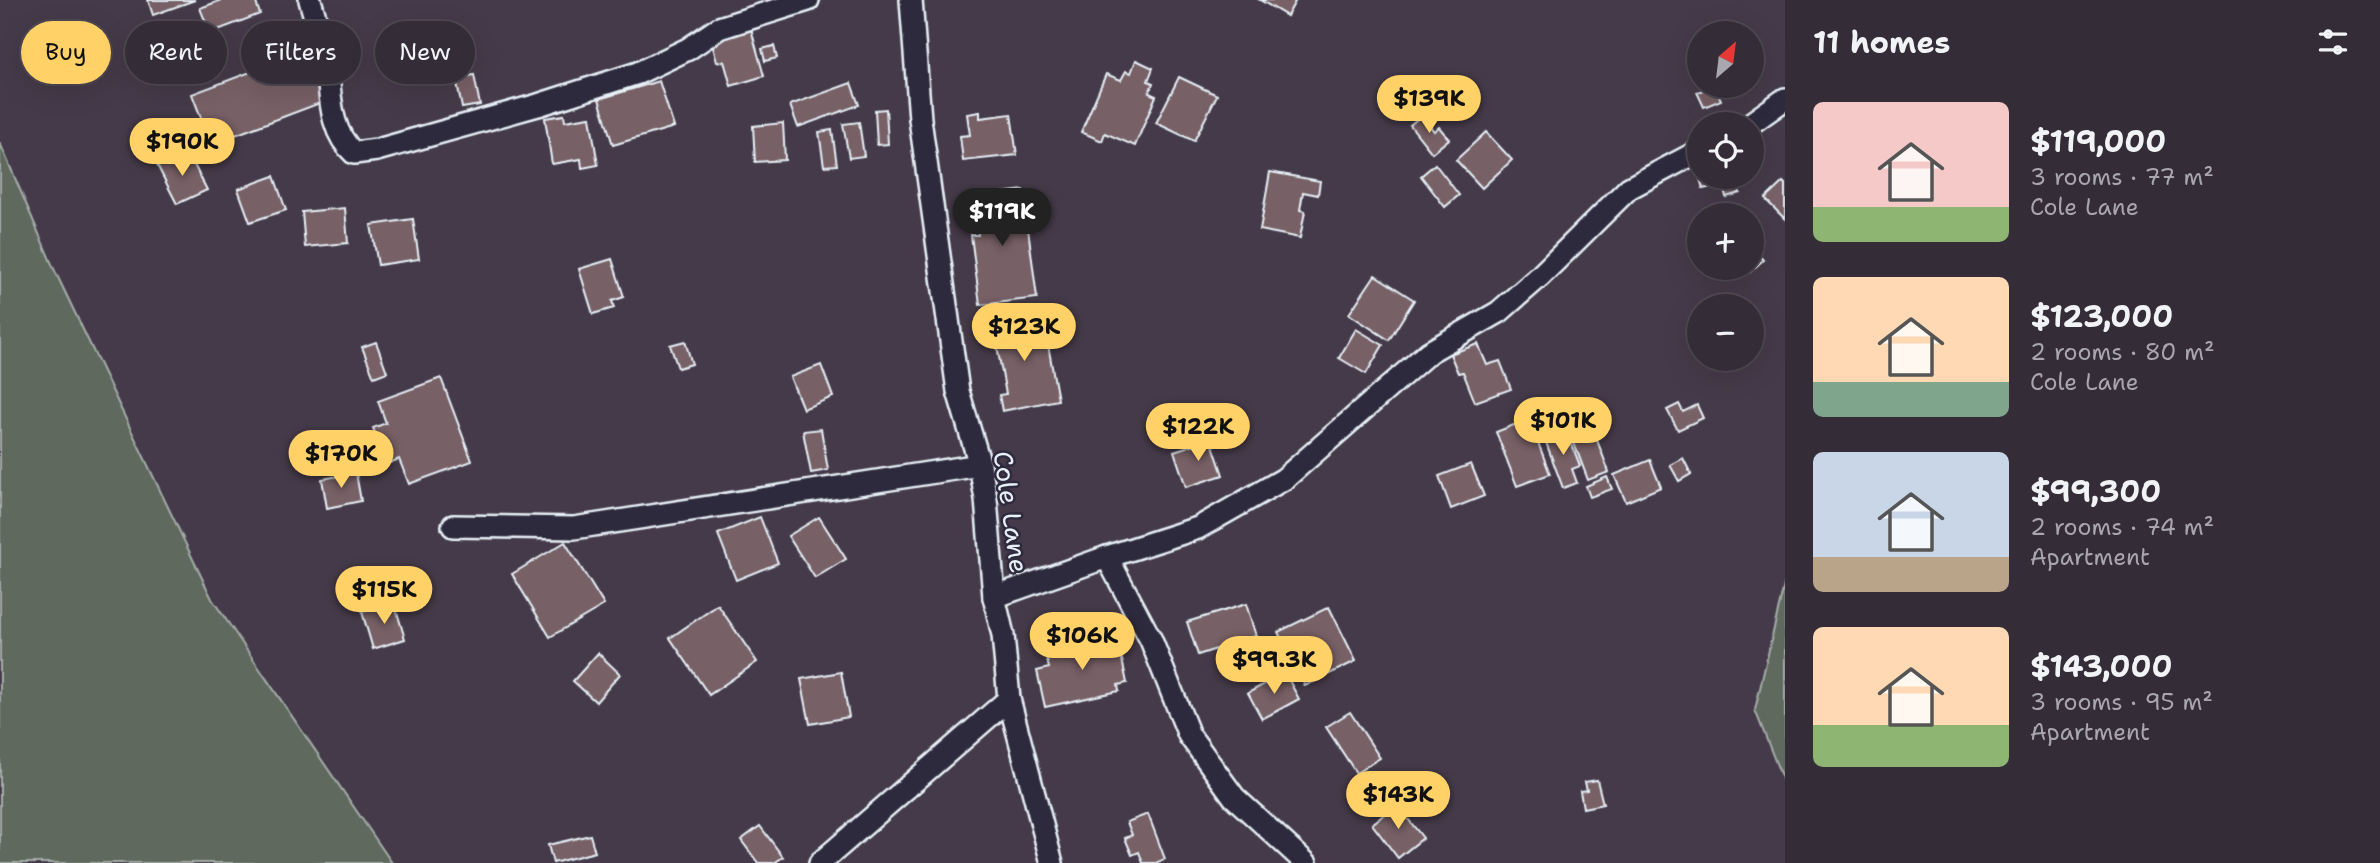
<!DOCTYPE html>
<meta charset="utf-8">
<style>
:root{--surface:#342c37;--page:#3c343f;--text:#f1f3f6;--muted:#a9a7ad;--line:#4e4852;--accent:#ffd166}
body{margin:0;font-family:"Shantell Sans",sans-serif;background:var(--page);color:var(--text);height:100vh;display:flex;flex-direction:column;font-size:26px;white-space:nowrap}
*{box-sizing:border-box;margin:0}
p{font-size:23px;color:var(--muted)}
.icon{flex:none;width:38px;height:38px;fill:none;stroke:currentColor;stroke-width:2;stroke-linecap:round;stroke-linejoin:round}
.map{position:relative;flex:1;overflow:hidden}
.details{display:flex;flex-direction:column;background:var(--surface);width:595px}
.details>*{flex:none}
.top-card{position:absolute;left:21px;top:21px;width:665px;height:63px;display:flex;gap:14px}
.needle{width:46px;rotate:28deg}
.buttons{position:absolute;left:1687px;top:21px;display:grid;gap:14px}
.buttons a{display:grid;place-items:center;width:77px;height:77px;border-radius:50%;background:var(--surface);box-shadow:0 7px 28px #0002,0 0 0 2px var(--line);font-size:35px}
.price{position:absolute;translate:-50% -60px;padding:0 16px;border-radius:24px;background:var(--accent);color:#111;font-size:23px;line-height:46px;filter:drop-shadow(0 2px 4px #0008)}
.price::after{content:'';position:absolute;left:50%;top:42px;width:21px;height:16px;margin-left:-10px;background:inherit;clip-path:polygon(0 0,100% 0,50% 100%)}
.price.active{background:#222;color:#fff}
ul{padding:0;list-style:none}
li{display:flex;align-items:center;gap:21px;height:175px;padding:0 28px}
li span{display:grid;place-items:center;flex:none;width:196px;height:140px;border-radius:10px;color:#555}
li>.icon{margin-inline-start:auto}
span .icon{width:84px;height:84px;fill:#fffc;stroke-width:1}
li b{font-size:30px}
h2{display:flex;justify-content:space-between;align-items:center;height:84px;padding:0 28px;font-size:30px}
.chip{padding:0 24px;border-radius:32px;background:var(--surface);box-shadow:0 7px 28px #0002,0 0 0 2px var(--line);font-size:24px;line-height:63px}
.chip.active{background:var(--accent);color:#111}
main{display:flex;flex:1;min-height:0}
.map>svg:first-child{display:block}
.green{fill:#5f695d;stroke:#a4adaa;stroke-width:2}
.building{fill:#776166;stroke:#e8f1f8;stroke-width:2}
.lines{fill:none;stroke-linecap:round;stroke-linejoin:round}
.minor-casing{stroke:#e8f1f8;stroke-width:26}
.minor{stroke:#2f2a3d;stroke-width:21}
.labels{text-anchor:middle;stroke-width:5;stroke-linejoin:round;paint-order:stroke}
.street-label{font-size:26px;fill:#e8f1f8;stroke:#2f2a3d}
</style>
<main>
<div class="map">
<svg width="1785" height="863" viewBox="0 0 1785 863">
<rect width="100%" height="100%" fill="#453a49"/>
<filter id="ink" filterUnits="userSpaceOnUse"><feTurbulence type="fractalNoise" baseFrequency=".0143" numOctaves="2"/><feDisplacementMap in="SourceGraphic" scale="14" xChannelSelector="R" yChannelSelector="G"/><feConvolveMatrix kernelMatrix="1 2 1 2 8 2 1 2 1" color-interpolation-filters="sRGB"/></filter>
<g filter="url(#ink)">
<g class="green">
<path d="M0,143L54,269L212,599L392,863H0Z"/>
<path d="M1785,581V786L1755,710Z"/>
</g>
<g class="building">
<path d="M148,0H195L153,15Z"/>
<path d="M222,0H255L260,14L210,33L200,8Z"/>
<path d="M1260,0H1296L1287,16Z"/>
<path d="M298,24L328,100L211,144L192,94L264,67L254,41Z"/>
<path d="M751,29L764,76L731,86L724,61L717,62L711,40Z"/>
<path d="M774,46L777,58L765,61L762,49Z"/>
<path d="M1136,60L1153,68L1148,81L1153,83L1149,93L1156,96L1135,146L1105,133L1102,141L1081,132L1106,74L1121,80L1126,71L1131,73Z"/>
<path d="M474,75L480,105L462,108L456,78Z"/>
<path d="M1179,77L1217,95L1194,141L1156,123Z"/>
<path d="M659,81L674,127L613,145L599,99Z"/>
<path d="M851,83L859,105L798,127L790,105Z"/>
<path d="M1715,86L1721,100L1704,107L1697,92Z"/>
<path d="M886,109L888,144L877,145L875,110Z"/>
<path d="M980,112V118L1011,114L1017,155L963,161L960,136L970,135L967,114Z"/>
<path d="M564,115L565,121L590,117L598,165L582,168L581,159L552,164L545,118Z"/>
<path d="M1421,116L1434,131L1439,127L1449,139L1432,153L1410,125Z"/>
<path d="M859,122L864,156L849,158L843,124Z"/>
<path d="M783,123L785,160L755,162L753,126Z"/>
<path d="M832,130L837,165L824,166L819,132Z"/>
<path d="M1486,132L1512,160L1482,188L1456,160Z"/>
<path d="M187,151L207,190L177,204L157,165Z"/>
<path d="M1435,164L1459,195L1445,207L1421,176Z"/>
<path d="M1270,172L1320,181L1318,195L1303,192L1300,210L1305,211L1300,238L1260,230Z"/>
<path d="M1699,175L1735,177L1740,193L1726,197L1723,184L1703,189Z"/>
<path d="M274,176L286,210L250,222L238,189Z"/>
<path d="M1783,182L1785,184V219L1765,199Z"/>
<path d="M1023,190L1037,298L980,305L971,235H978L974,210L968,211L966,197Z"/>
<path d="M345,208L348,243L305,247L302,212Z"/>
<path d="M413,219L419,259L378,265L371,225Z"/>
<path d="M1752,247L1763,260L1750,272L1746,268H1752Z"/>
<path d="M612,259L624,297L612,301L614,308L593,314L579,269Z"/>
<path d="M1375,275L1414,300L1389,340L1349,314Z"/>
<path d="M1043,317L1058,400L1002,411L999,395L1006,394L996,341L990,343L987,327Z"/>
<path d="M1356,329L1383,345L1366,374L1339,358Z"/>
<path d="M685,341L692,364L678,368L670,345Z"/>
<path d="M376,342L387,372L374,377L362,347Z"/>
<path d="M1478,344L1487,365L1500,361L1511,389L1475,402L1463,372L1458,373L1450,354Z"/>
<path d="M821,365L833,397L803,409L790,377Z"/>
<path d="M441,378L472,461L409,484L399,459L387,464L373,428L386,423L378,401Z"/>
<path d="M1679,404L1683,412L1697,405L1703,418L1678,430L1667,410Z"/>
<path d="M1529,419L1550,474L1517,486L1496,432Z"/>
<path d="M1589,419L1609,472L1588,480L1568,427Z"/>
<path d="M821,429L828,470L811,473L803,431Z"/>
<path d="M1566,429L1580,466L1572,469L1577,483L1563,488L1544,437Z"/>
<path d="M1211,439L1223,475L1186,487L1174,451Z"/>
<path d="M1683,458L1691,474L1679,481L1670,465Z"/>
<path d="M1650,460L1661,487L1626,502L1614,475Z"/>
<path d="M1471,464L1484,496L1451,509L1439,476Z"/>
<path d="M356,473L361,501L327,508L322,479Z"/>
<path d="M1607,477L1612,489L1590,497L1586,486Z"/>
<path d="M760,517L778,563L736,580L718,534Z"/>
<path d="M819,517L846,559L815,578L788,536Z"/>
<path d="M565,542L604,605L550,637L512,574Z"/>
<path d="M394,602L405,639L373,649L362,612Z"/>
<path d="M1246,604L1256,636L1198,655L1187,622Z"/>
<path d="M718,605L757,662L709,695L670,638Z"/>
<path d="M1329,607L1356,661L1305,686L1278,632Z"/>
<path d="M1117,636L1127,683L1118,685L1119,691L1045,707L1037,671L1049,668L1045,652Z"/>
<path d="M598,653L620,674L596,702L573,681Z"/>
<path d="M841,672L849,717L810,724L801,679Z"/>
<path d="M1285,673L1299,699L1262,719L1248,693Z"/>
<path d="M1350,712L1380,758L1356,773L1326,727Z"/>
<path d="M1597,780L1603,804L1583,808L1580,791L1587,790L1585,782Z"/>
<path d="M1397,805L1423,838L1398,858L1372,824Z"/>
<path d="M1148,814L1165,859L1156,863H1143L1139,852L1132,855L1125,838L1132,835L1127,822Z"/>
<path d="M760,826L783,857L774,863H758L741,840Z"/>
<path d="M590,835L595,852L553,863L548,845Z"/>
</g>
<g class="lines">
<g class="minor-casing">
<g id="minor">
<path d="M310,0C315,18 321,36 325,54C332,88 326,128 354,153L377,150L538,105L638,73L688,49L719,28L808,0"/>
<path d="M911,0L920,119L958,391L980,465L986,499L994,597L1003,635L1009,699L1052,863"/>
<path d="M1750,124L1785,99"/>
<path d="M453,526L574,528L980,465"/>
<path d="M1107,557L1198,528L1284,479L1429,352L1499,312L1539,277L1629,188L1699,151"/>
<path d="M994,597L1107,557L1151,640L1189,735L1234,797L1306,863"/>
<path d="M820,863L1009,699"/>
</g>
</g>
<use href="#minor" class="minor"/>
</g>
</g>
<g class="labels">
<g class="street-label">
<text transform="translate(1011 512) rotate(82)" y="9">Cole Lane</text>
</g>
</g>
</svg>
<div class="buttons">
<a><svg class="needle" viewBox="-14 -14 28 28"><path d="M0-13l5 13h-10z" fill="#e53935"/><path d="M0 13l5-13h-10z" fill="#a9a7ad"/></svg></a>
<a><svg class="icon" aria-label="locate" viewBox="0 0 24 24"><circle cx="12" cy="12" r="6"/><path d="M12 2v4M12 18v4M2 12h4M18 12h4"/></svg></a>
<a>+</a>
<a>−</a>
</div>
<b class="price" style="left:1429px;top:135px">$139K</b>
<b class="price" style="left:182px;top:178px">$190K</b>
<b class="price active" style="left:1002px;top:248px">$119K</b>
<b class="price" style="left:1024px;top:363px">$123K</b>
<b class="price" style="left:1563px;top:457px">$101K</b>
<b class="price" style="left:1198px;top:463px">$122K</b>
<b class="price" style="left:341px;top:490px">$170K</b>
<b class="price" style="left:384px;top:626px">$115K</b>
<b class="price" style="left:1082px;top:672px">$106K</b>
<b class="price" style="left:1274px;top:696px">$99.3K</b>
<b class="price" style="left:1398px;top:831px">$143K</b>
<div class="top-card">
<a class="chip active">Buy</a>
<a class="chip">Rent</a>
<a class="chip">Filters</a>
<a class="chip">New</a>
</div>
</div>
<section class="details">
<h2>11 homes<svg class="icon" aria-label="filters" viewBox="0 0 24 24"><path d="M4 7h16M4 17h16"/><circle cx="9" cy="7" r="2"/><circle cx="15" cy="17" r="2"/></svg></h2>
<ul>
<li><span style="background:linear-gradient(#f6c9c9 75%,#8fb573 0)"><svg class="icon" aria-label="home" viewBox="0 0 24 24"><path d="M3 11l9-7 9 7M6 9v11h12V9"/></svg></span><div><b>$119,000</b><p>3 rooms · 77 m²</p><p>Cole Lane</p></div></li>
<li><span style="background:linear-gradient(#ffd9b3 75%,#7fa58c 0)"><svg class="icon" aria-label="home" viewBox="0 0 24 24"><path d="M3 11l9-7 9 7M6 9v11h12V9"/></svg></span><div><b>$123,000</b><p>2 rooms · 80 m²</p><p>Cole Lane</p></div></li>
<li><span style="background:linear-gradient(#c9d6e8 75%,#b9a48a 0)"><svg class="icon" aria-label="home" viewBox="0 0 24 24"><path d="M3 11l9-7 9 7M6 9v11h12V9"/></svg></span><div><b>$99,300</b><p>2 rooms · 74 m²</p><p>Apartment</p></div></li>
<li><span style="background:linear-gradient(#ffd9b3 70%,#8fb573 0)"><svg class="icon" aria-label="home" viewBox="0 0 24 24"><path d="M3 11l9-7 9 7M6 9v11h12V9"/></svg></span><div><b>$143,000</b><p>3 rooms · 95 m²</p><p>Apartment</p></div></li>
</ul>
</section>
</main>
